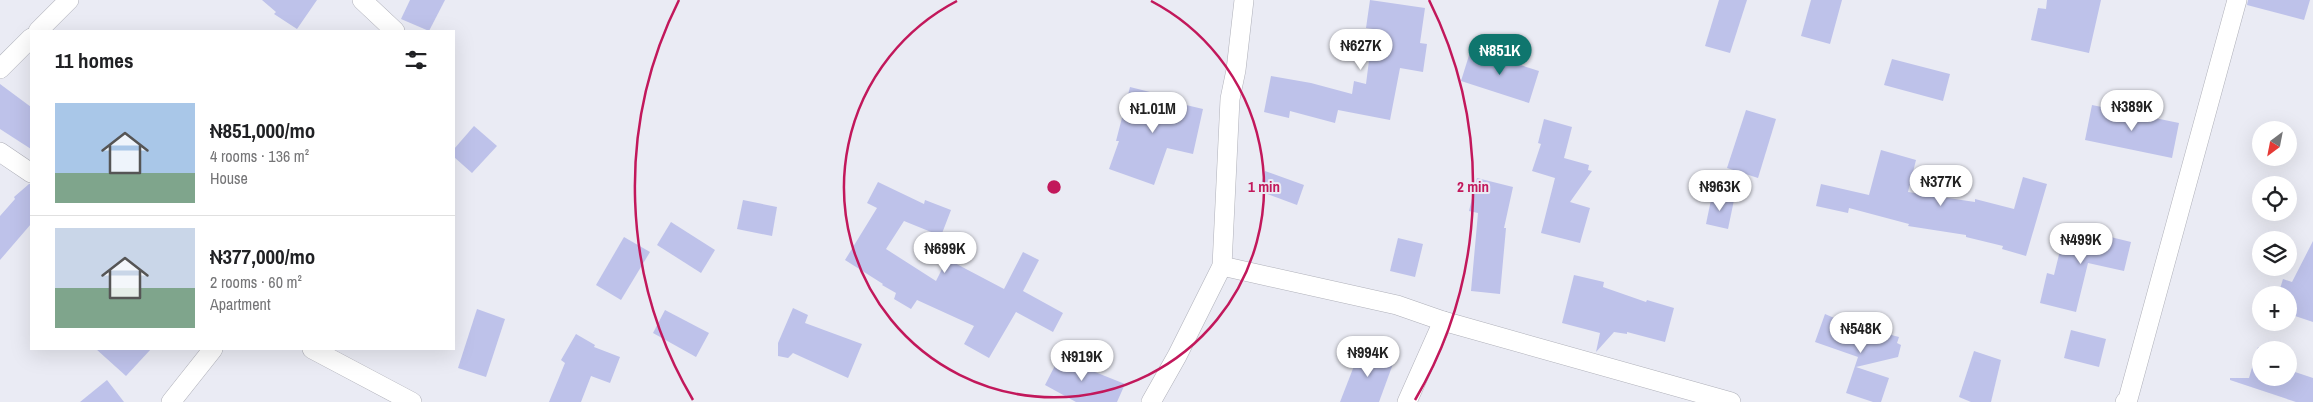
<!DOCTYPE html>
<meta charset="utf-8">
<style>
:root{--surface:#fff;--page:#f6f6f6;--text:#202124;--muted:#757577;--line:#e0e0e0;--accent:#0f766e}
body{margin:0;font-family:"Archivo Narrow",sans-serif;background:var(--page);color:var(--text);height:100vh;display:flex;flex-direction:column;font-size:19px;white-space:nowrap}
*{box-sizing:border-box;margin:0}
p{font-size:16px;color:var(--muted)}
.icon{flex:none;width:28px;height:28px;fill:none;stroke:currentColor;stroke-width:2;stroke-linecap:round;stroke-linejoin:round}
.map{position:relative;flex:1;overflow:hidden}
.details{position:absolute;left:30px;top:30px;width:425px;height:320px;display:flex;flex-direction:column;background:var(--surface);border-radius:0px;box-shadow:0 5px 20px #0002}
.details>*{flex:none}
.needle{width:32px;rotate:212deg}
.tools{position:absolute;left:2252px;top:121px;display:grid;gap:10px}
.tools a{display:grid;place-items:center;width:45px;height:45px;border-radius:50%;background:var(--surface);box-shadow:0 5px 20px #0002;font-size:25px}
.price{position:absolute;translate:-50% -42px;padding:0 11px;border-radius:18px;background:#fff;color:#222;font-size:16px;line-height:32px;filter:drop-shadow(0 1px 2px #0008)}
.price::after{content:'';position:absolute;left:50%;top:30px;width:15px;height:11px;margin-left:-8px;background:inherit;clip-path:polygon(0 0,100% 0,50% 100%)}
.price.selected{background:var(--accent);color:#fff}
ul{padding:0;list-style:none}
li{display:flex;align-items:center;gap:15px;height:125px;padding:0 25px}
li+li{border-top:1px solid var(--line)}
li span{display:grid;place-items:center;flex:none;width:140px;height:100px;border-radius:0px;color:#555}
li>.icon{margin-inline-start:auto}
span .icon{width:60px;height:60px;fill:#fffc;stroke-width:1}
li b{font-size:21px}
h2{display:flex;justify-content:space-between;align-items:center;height:60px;padding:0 25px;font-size:21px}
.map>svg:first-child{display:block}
.building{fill:#bec2ea}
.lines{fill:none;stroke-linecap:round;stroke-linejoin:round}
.minor-casing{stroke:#afb0b9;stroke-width:20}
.minor{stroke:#fff;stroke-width:19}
.ring{fill:none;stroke:#c2185b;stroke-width:2.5}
.centre{fill:#c2185b;stroke:#eaebf4;stroke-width:2.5}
.ring-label{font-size:15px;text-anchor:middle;font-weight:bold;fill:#c2185b;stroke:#eaebf4;stroke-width:4;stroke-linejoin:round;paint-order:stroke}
</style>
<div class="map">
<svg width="2313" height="402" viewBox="0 0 2313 402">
<rect width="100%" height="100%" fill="#eaebf4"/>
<g class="building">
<path d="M262,0H317L297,29L274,14L276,12Z"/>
<path d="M410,0H445L429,31L401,19Z"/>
<path d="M1370,0L1425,8L1420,43L1427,44L1423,72L1400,68L1390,120L1338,110L1335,123L1290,111L1289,118L1264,112L1271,76L1311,83L1352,94L1354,81L1366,84L1373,29L1366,28Z"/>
<path d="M1719,0H1747L1730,53L1705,46Z"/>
<path d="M1811,0H1842L1830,44L1801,36Z"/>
<path d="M2047,0H2101L2089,53L2031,40L2038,8L2046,9Z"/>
<path d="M2248,0H2310L2304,20L2247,5Z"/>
<path d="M1471,49L1539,71L1529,103L1461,81Z"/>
<path d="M1892,59L1950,74L1943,101L1884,85Z"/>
<path d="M0,84L31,107V149L0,129Z"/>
<path d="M1130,87L1166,96L1165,100L1203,109L1193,154L1167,148L1154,185L1109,169L1119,141H1116Z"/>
<path d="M2092,105L2179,123L2172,158L2085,140Z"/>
<path d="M1746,110L1776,119L1758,178L1727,168Z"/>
<path d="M1544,119L1572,127L1564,158L1589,165L1588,170L1592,171L1570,202L1590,208L1580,243L1541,233L1555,178L1532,171L1541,144L1538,143Z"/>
<path d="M474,126L497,146L472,173L454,157V149Z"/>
<path d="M1881,150L1916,160L1908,192L1975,202V199L2014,209L2023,177L2047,184L2026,256L2002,249L2003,246L1966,237V235L1908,226L1909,224L1849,208L1848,213L1816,206L1821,184L1869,195Z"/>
<path d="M1265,171L1304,185L1297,205L1259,191Z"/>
<path d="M1477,178L1513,187L1504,228H1506L1500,294L1471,291L1478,213L1469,211Z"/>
<path d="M878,182L924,204L925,200L951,210L941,236L904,221L886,249L936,281L947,259L1004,289L1023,252L1039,260L1023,291L1063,313L1053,332L1016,312L989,358L964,344L974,326L917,300L911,309L894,299L896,293L882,285L883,284L845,260L877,208L867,203Z"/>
<path d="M29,184H31V224L0,260V216L15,199L14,197Z"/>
<path d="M1712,195L1734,200L1728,229L1706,224Z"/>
<path d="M743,200L777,207L772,236L737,229Z"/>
<path d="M671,222L715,250L701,273L657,245Z"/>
<path d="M2066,226L2131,242L2124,271L2088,263L2076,312L2040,303L2047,273L2054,275Z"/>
<path d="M624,237L650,252L621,300L596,285Z"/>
<path d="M1398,238L1423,244L1415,277L1390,271Z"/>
<path d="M2313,241V322L2289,314V295H2278L2283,279L2292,282Z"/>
<path d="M1574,275L1604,282L1603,287L1646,302L1647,300L1674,308L1665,342L1627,332V334L1614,332L1596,352L1600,333L1562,323Z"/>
<path d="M793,308L808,315L805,323L862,344L848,378L793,353L788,358L778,356V343Z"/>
<path d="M477,309L505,319L486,377L458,368Z"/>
<path d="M665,310L709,333L696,357L653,333Z"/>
<path d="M1825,314L1846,323L1899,337L1897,343L1901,345L1898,357L1856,367L1889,378L1881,402H1873L1846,393L1858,357L1815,342Z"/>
<path d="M2071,330L2106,339L2099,367L2064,358Z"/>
<path d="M576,334L595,345L594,347L620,357L610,383L591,376L581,402H549L565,363L561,360Z"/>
<path d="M2258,347L2261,348V378H2289V370L2313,378V402H2296L2230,380V378H2249Z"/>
<path d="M1361,348L1394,361L1379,402H1340Z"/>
<path d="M96,349H151L126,376Z"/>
<path d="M1063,350L1088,363L1085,368L1125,384L1117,402H1076L1045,385Z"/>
<path d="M1974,351L2001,360L1991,402H1971L1959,397Z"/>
<path d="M107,380L124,402H80Z"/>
</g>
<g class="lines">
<g class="minor-casing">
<g id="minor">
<path d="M362,0L395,31"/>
<path d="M38,31L69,0"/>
<path d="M0,69L31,38"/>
<path d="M0,152L31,173"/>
<path d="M1222,266L1397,305L1443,321L1731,402"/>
<path d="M312,349L412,402"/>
<path d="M171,402L213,349"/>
<path d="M1151,402L1177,356L1222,266L1230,99L1236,70L1244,0"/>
<path d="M1407,402L1443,321"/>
<path d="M2125,402L2128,399L2237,0"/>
</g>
</g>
<use href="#minor" class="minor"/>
</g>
<g class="ring">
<path d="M1151 1A210 210 0 1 1 957 1"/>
<path d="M693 400A419 419 0 0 1 679 0M1429 0A419 419 0 0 1 1415 400"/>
</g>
<circle cx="1054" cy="187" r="8" class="centre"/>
<g class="ring-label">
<text x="1264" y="192">1 min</text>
<text x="1473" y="192">2 min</text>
</g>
</svg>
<div class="tools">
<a><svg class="needle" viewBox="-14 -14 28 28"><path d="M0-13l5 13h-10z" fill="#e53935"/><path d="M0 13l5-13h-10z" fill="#757577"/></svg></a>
<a><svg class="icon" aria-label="locate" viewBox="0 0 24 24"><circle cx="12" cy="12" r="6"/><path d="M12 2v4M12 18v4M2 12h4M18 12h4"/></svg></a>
<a><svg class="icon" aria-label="layers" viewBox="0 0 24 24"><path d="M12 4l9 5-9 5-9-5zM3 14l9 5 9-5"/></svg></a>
<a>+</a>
<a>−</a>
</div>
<b class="price" style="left:1361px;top:71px">₦627K</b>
<b class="price selected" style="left:1500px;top:76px">₦851K</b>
<b class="price" style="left:2132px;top:132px">₦389K</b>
<b class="price" style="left:1153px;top:134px">₦1.01M</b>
<b class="price" style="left:1941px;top:207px">₦377K</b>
<b class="price" style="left:1720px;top:212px">₦963K</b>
<b class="price" style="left:2081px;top:265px">₦499K</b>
<b class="price" style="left:945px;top:274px">₦699K</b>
<b class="price" style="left:1861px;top:354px">₦548K</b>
<b class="price" style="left:1368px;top:378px">₦994K</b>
<b class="price" style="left:1082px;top:382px">₦919K</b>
<section class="details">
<h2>11 homes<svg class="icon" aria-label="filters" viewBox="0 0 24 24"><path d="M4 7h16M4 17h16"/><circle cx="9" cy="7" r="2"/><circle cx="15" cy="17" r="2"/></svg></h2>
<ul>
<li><span style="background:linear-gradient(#a9c7e8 70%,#7fa58c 0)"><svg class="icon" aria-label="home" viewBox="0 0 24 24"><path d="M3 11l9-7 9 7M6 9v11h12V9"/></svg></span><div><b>₦851,000/mo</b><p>4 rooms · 136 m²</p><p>House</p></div></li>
<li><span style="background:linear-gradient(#c9d6e8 60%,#7fa58c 0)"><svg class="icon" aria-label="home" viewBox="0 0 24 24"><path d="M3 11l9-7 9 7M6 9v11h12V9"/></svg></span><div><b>₦377,000/mo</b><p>2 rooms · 60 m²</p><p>Apartment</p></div></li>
</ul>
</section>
</div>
